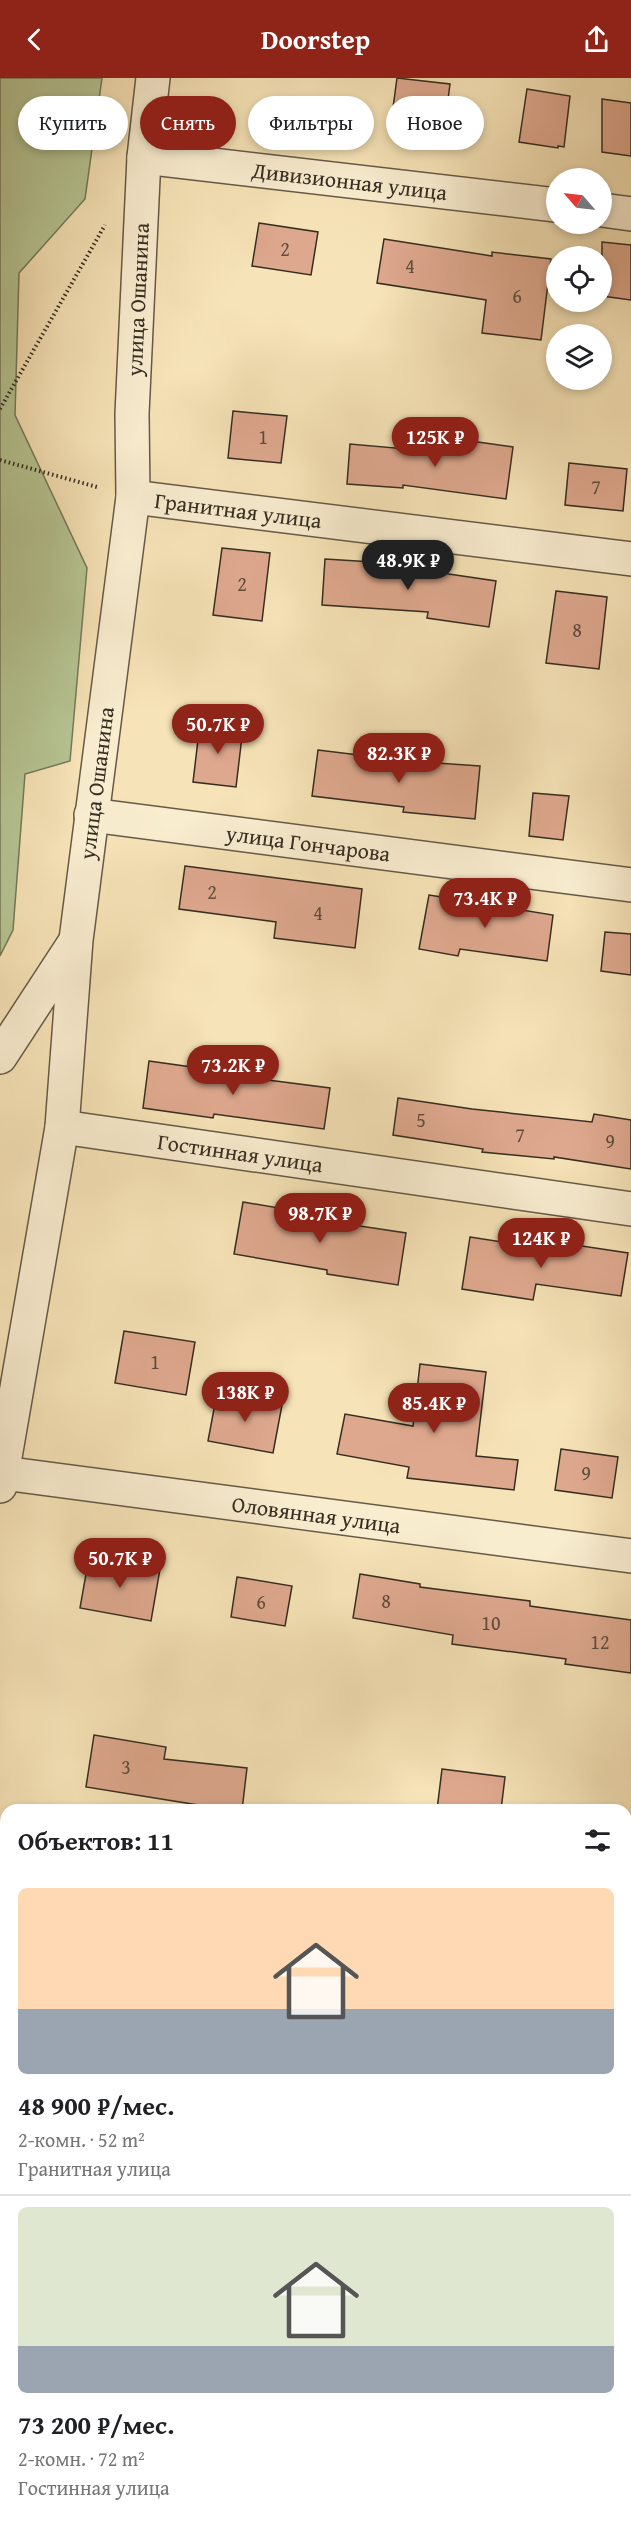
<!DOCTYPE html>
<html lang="ru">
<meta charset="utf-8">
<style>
:root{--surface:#fff;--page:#f2f2f2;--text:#202124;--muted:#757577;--line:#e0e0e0;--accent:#8f2418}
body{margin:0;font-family:"Gentium Book Plus",serif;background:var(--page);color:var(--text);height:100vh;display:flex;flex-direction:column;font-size:22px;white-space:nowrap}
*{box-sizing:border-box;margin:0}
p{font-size:20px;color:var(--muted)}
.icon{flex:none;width:33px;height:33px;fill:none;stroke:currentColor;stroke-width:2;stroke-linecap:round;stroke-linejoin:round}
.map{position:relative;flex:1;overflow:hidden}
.side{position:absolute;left:0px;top:1726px;width:632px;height:722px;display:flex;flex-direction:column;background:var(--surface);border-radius:18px 18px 0 0;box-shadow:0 3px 9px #0003}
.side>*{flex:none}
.top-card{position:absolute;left:18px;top:18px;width:596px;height:54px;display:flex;gap:12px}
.needle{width:39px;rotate:298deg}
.tools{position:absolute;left:546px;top:90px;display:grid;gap:12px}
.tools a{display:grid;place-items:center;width:66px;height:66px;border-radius:50%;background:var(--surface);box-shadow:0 3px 9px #0003;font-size:30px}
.price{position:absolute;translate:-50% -51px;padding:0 14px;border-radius:21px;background:var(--accent);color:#fff;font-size:20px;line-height:39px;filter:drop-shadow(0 2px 3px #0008)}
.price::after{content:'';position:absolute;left:50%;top:36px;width:18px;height:14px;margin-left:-9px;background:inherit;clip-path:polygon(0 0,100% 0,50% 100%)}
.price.selected{background:#222;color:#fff}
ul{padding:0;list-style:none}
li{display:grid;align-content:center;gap:12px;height:318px;padding:0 18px}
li+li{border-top:2px solid var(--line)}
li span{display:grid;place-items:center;height:186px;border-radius:9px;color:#555}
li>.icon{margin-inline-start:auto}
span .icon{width:108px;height:108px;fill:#fffc;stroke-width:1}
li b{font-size:26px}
h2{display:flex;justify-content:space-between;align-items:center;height:72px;padding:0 18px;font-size:26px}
.tag{padding:0 21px;border-radius:27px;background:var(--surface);box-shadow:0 3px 9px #0003;font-size:21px;line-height:54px}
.tag.selected{background:var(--accent);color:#fff}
header{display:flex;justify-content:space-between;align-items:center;height:78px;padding:0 18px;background:var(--accent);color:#fff;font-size:27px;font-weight:700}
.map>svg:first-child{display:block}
.green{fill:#b6c593;stroke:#76795a;stroke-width:1.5}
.building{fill:#dea88e;stroke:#362d22;stroke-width:1.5}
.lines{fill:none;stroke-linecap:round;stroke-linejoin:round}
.minor-casing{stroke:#665a47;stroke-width:36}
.path{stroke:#362d22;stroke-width:4;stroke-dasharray:1.5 3;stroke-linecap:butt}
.minor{stroke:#f9edd0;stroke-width:33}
.labels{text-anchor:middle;stroke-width:4.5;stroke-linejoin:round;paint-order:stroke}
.number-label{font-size:20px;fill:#604c3d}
.street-label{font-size:22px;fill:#362d22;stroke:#f9edd0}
</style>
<header><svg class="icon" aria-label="back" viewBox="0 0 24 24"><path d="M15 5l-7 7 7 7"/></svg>Doorstep<svg class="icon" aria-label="share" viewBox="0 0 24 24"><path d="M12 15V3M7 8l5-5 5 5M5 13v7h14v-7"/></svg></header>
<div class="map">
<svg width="631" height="2447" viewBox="0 0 631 2447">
<rect width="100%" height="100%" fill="#f6e3b7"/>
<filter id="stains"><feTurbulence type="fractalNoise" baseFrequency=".00333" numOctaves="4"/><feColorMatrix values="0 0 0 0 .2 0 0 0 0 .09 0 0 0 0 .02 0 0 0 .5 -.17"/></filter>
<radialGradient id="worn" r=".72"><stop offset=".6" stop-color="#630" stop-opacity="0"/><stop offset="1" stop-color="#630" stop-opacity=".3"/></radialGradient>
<path class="green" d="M0,0H102L85,121L19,195L15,337L87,490L70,683L25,696L13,852L0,878Z"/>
<g class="building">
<path d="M397,0L450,6L445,45L392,37Z"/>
<path d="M527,11L570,18L564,69L558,68V70L519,64Z"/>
<path d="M602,21L631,25V78L602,74Z"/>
<path d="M259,145L318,154L311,197L252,188Z"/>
<path d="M384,161L492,178V174L551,181L541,262L482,255L486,222L377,205Z"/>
<path d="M602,164L631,167V222L602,218Z"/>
<path d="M233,333L287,338L281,385L228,380Z"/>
<path d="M442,359L513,369L506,421L403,407V410L347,406L350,366L440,374Z"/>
<path d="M569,385L627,391L623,433L565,427Z"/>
<path d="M222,470L270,475L262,543L213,537Z"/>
<path d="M325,481L388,485L387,487L496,503L489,549L427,540L428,534L322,527Z"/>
<path d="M556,513L607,519L599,591L546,585Z"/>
<path d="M200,645L243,650L236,709L193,704Z"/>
<path d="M318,672L408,683L480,688L475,741L403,734L404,729L312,718Z"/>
<path d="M533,715L569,718L563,762L529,758Z"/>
<path d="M185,788L362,811L355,870L274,860L276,844L179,831Z"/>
<path d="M429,817L553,837L547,883L460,871L458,878L419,871Z"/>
<path d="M605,854L631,856V897L601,893Z"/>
<path d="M149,983L220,993V996L330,1010L324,1051L214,1036L213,1040L143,1030Z"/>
<path d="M398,1020L472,1031L592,1044L594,1036L631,1042V1091L554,1079V1081L482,1074L483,1071L393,1057Z"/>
<path d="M243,1124L314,1136L313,1141L406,1155L398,1207L327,1196V1192L234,1176Z"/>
<path d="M470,1159L567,1174L569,1166L628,1175L621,1218L536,1206L533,1222L462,1211Z"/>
<path d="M124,1253L195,1264L186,1317L115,1305Z"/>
<path d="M420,1286L486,1294L476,1378L518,1382L514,1412L407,1400L409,1389L337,1376L345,1336L413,1348Z"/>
<path d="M217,1315L282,1327L273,1375L208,1363Z"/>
<path d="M561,1371L618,1379L612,1420L555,1412Z"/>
<path d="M89,1479L160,1491L151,1543L80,1530Z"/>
<path d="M360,1496L420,1506V1509L530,1523V1528L631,1542V1595L565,1586L566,1581L452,1566L453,1557L353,1540Z"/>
<path d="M237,1499L292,1508L285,1548L231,1539Z"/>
<path d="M94,1657L166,1669L164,1681L247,1690L242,1732H198V1727L86,1709Z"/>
<path d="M442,1691L505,1699L501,1732H437Z"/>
</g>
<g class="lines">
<g class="minor-casing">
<g id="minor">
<path id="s1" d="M144,79L556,127"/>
<path d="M602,132L631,136"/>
<path id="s2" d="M133,419L631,481"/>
<path id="s3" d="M91,737L631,807"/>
<path d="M0,979L75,864"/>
<path id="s4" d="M62,1049L631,1131"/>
<path id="s5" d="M3,1395L631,1478"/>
<path id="s6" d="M0,1408L62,1049L76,862L133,419L132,336L144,79L153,0"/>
<path d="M0,1806L6,1807"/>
<path d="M626,1896L631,1897"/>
<path d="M0,2265L6,2266"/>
<path d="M626,2348L631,2349"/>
</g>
</g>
<g class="path">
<path d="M0,331L105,147"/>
<path d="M0,382L97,409"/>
</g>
<use href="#minor" class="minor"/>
</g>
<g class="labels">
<g class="number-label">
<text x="285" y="178">2</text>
<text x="410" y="195">4</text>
<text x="517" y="225">6</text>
<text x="263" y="366">1</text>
<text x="596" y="416">7</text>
<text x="242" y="513">2</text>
<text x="577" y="559">8</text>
<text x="212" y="821">2</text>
<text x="318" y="842">4</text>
<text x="421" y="1049">5</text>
<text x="520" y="1064">7</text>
<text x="610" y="1070">9</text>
<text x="155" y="1291">1</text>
<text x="586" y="1402">9</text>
<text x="386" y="1530">8</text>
<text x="261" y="1531">6</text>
<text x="491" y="1552">10</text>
<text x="600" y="1571">12</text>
<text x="126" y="1696">3</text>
</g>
<g class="street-label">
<text dy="8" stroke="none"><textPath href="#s1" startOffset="207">Дивизионная улица</textPath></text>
<text dy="8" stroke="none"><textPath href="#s6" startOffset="1196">улица Ошанина</textPath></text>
<text dy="8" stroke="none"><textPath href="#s2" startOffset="106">Гранитная улица</textPath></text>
<text dy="8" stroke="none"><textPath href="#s6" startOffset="710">улица Ошанина</textPath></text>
<text dy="8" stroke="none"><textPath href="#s3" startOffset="219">улица Гончарова</textPath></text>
<text dy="8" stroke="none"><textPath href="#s4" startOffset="180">Гостинная улица</textPath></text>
<text dy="8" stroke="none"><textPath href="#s5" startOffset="316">Оловянная улица</textPath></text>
</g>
</g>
<rect width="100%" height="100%" filter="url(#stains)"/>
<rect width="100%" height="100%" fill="url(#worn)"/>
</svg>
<div class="tools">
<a><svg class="needle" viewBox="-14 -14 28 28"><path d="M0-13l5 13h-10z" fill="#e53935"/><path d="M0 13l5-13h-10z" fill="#757577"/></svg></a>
<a><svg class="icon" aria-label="locate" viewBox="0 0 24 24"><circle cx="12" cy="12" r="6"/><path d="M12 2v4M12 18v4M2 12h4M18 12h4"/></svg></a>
<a><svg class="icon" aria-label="layers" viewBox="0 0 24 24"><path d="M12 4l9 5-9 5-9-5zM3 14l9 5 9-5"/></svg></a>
</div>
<b class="price" style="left:435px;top:390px">125K ₽</b>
<b class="price selected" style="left:408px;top:513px">48.9K ₽</b>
<b class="price" style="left:218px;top:677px">50.7K ₽</b>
<b class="price" style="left:399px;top:706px">82.3K ₽</b>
<b class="price" style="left:485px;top:851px">73.4K ₽</b>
<b class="price" style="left:233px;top:1018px">73.2K ₽</b>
<b class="price" style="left:320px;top:1166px">98.7K ₽</b>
<b class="price" style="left:541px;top:1191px">124K ₽</b>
<b class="price" style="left:245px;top:1345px">138K ₽</b>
<b class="price" style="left:434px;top:1356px">85.4K ₽</b>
<b class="price" style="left:120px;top:1511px">50.7K ₽</b>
<div class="top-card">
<a class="tag">Купить</a>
<a class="tag selected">Снять</a>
<a class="tag">Фильтры</a>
<a class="tag">Новое</a>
</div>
<section class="side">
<h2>Объектов: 11<svg class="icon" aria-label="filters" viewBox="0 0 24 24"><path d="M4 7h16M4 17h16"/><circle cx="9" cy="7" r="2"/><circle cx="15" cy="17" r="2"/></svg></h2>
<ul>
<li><span style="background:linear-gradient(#ffd9b3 65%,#9aa5b1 0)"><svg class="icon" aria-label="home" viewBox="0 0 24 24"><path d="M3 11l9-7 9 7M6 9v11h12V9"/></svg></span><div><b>48 900 ₽/мес.</b><p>2-комн. · 52 m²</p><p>Гранитная улица</p></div></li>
<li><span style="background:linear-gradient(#dfe7d0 75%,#9aa5b1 0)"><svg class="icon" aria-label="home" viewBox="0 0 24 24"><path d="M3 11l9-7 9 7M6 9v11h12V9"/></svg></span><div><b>73 200 ₽/мес.</b><p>2-комн. · 72 m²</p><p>Гостинная улица</p></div></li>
</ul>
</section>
</div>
